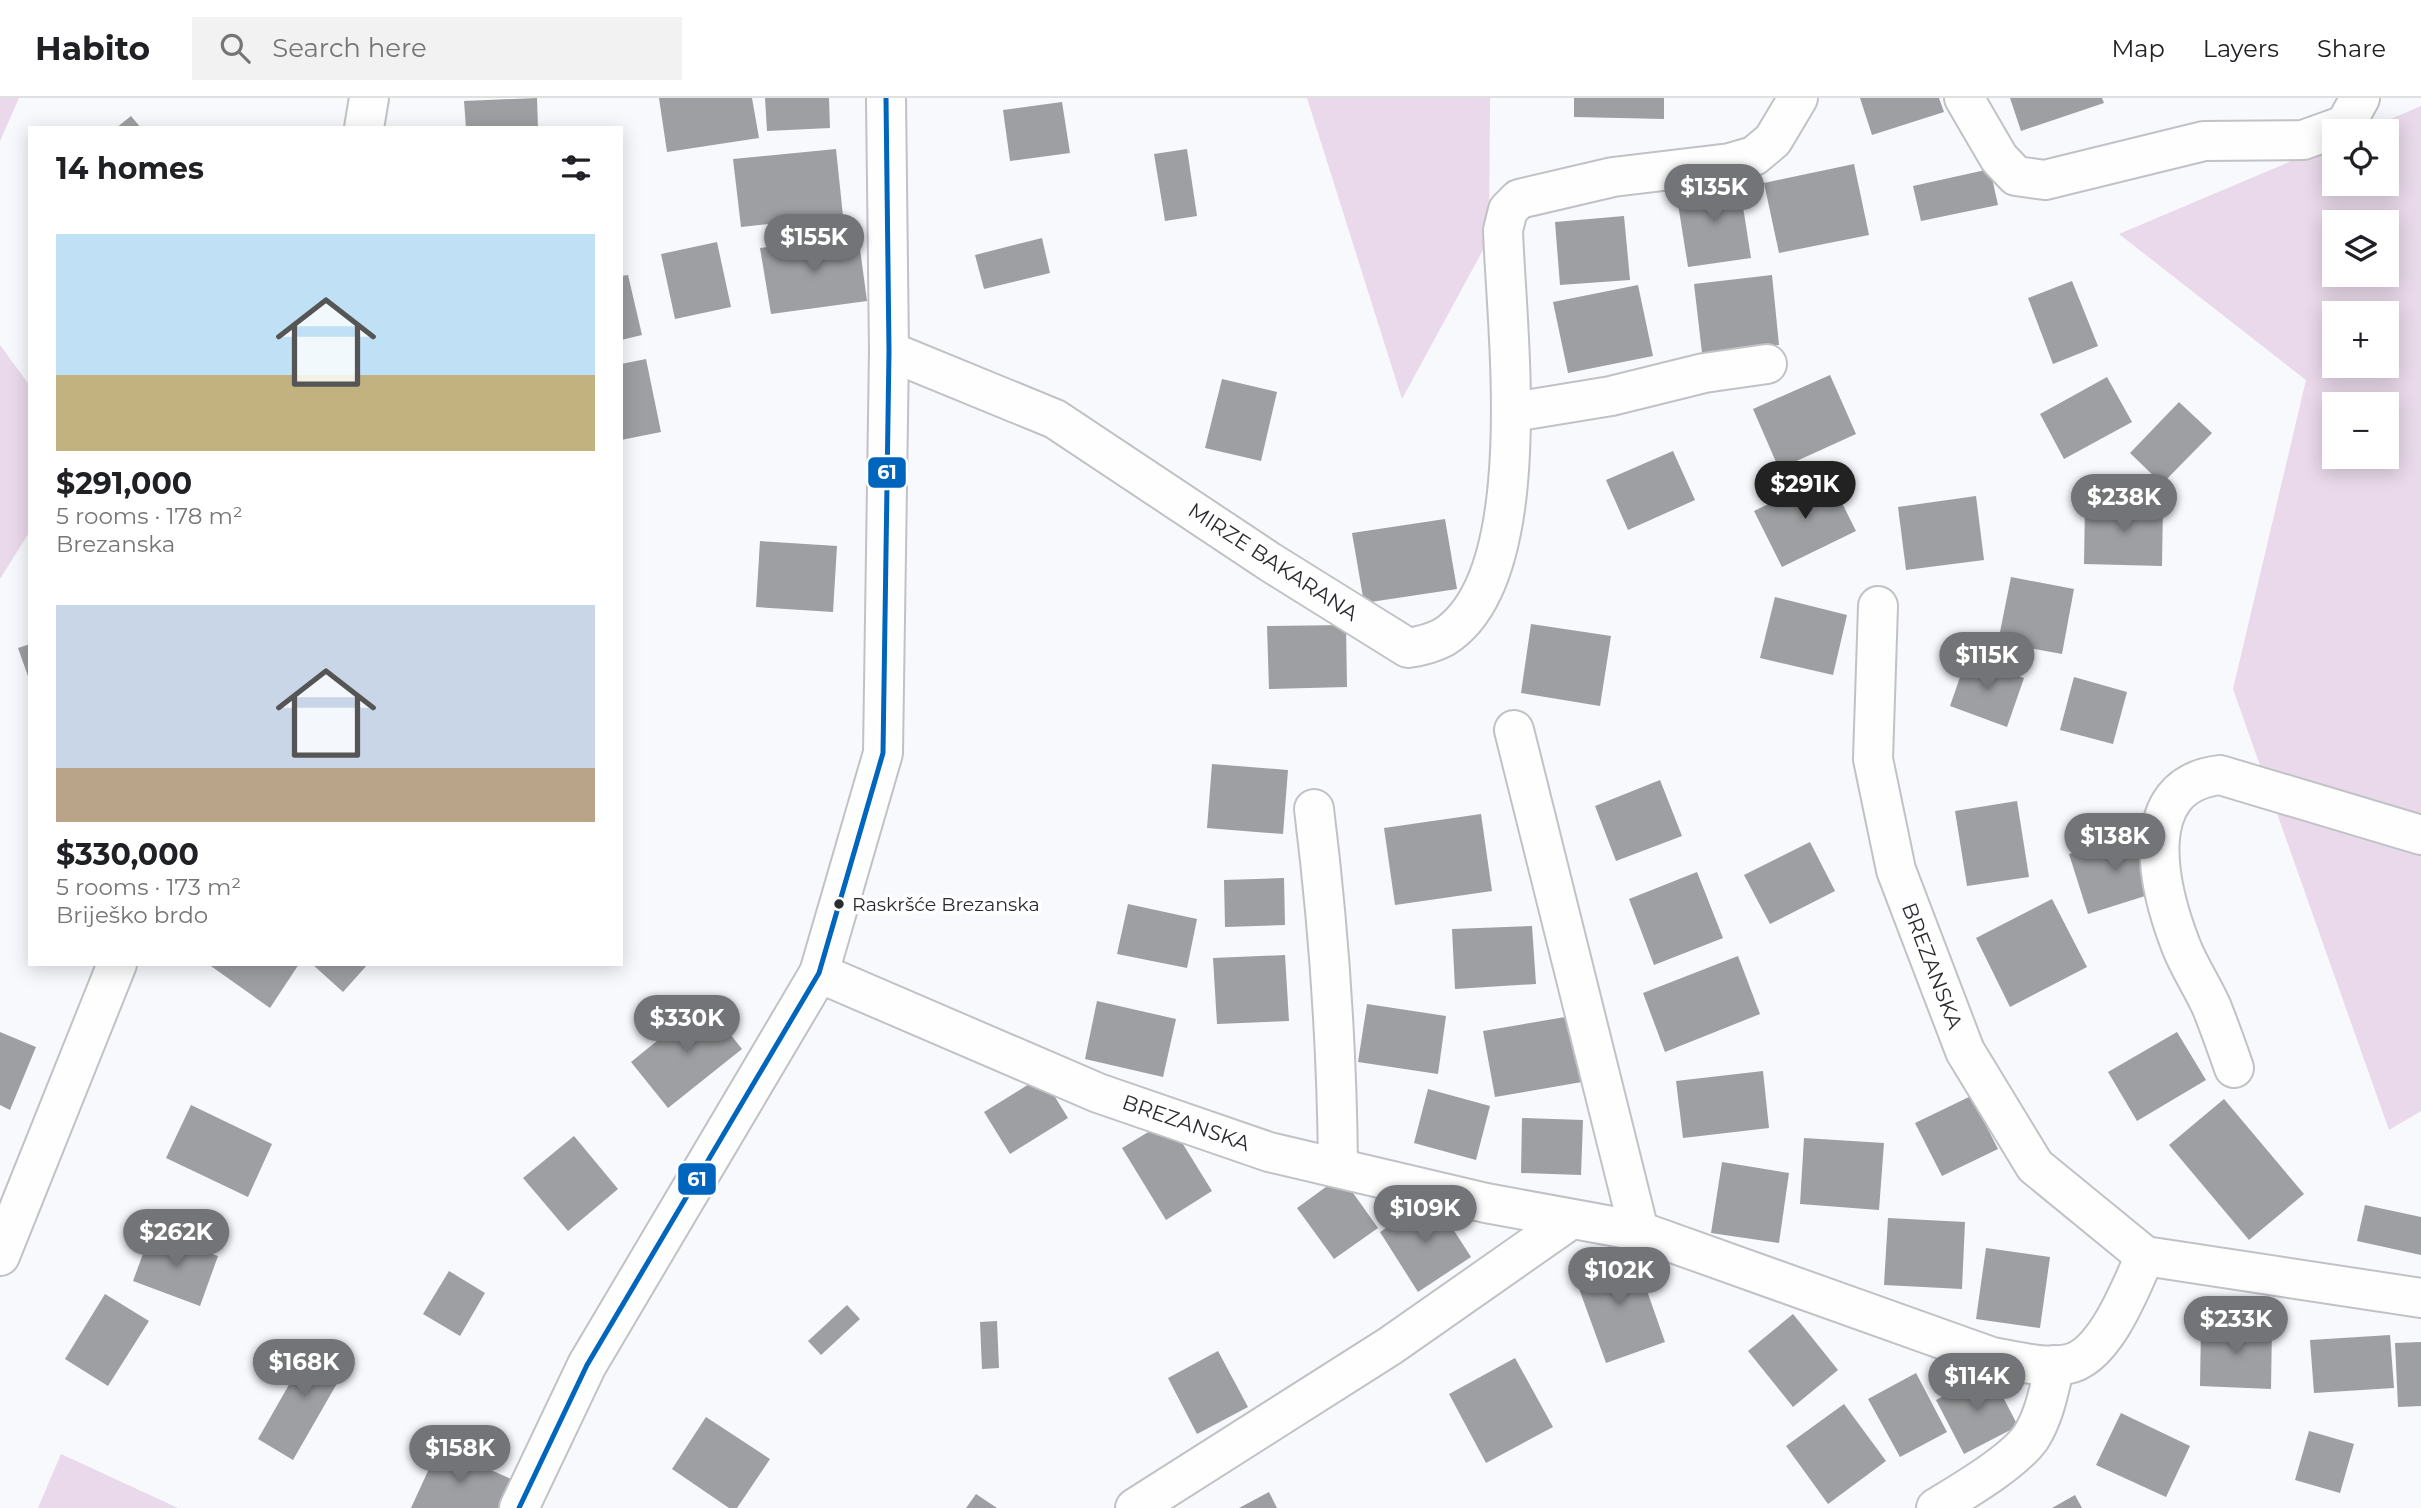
<!DOCTYPE html>
<meta charset="utf-8">
<style>
:root{--surface:#fff;--page:#f2f2f2;--text:#202124;--muted:#757577;--line:#e0e0e0;--accent:#727478}
body{margin:0;font-family:Montserrat,sans-serif;background:var(--page);color:var(--text);height:100vh;display:flex;flex-direction:column;font-size:26px;white-space:nowrap}
*{box-sizing:border-box;margin:0}
p{font-size:23px;color:var(--muted)}
.icon{flex:none;width:38px;height:38px;fill:none;stroke:currentColor;stroke-width:2;stroke-linecap:round;stroke-linejoin:round}
.map{position:relative;flex:1;overflow:hidden}
.details{position:absolute;left:28px;top:28px;width:595px;height:840px;display:flex;flex-direction:column;background:var(--surface);border-radius:0px;box-shadow:0 4px 18px #0003}
.details>*{flex:none}
.buttons{position:absolute;left:2322px;top:21px;display:grid;gap:14px}
.buttons a{display:grid;place-items:center;width:77px;height:77px;border-radius:0px;background:var(--surface);box-shadow:0 4px 18px #0003;font-size:35px}
.price{position:absolute;translate:-50% -60px;padding:0 16px;border-radius:24px;background:var(--accent);color:#fff;font-size:23px;line-height:46px;filter:drop-shadow(0 2px 4px #0008)}
.price::after{content:'';position:absolute;left:50%;top:42px;width:21px;height:16px;margin-left:-10px;background:inherit;clip-path:polygon(0 0,100% 0,50% 100%)}
.price.active{background:#222;color:#fff}
ul{padding:0;list-style:none}
li{display:grid;align-content:center;gap:14px;height:371px;padding:0 28px}
li span{display:grid;place-items:center;height:217px;border-radius:0px;color:#555}
li>.icon{margin-inline-start:auto}
span .icon{width:126px;height:126px;fill:#fffc;stroke-width:1}
li b{font-size:30px}
h2{display:flex;justify-content:space-between;align-items:center;height:84px;padding:0 28px;font-size:30px}
header{display:flex;align-items:center;gap:42px;box-sizing:border-box;height:98px;padding:0 35px;background:var(--surface);border-bottom:2px solid var(--line)}
header strong{font-size:33px}
nav{display:flex;gap:38px;margin-inline-start:auto;font-size:24px}
.search{width:490px;height:63px;background:var(--page);display:flex;align-items:center;gap:18px;box-sizing:border-box;padding:0 24px;border-radius:0px;color:var(--muted);font-size:26px}
.map>svg:first-child{display:block}
.green{fill:#e9d9ea;fill-rule:evenodd}
.building{fill:#9d9fa2}
.lines{fill:none;stroke-linecap:round;stroke-linejoin:round}
.minor-casing{stroke:#c1c2c5;stroke-width:42}
.minor{stroke:#fefeff;stroke-width:38}
.bus-1-casing{stroke:#fff;stroke-width:10}
.bus-1{stroke:#0065bd;stroke-width:5}
.bus-dot{fill:#2b2c30;stroke:#fff;stroke-width:2.5}
.labels{text-anchor:middle;stroke-width:7;stroke-linejoin:round;paint-order:stroke}
.bus-label{font-size:19px;fill:#2b2c30;stroke:#fff;text-anchor:start}
.street-label{font-size:21px;fill:#2b2c30;stroke:#fff}
.line-badge{stroke:#fff;stroke-width:2.5}
.badge-label{font-size:19px;text-anchor:middle;font-weight:bold;fill:#fff}
</style>
<header>
<strong>Habito</strong>
<div class="search"><svg class="icon" aria-label="search" viewBox="0 0 24 24"><circle cx="10" cy="10" r="6"/><path d="M15 15l6 6"/></svg>Search here</div>
<nav><a>Map</a><a>Layers</a><a>Share</a></nav>
</header>
<div class="map">
<svg width="2421" height="1410" viewBox="0 0 2421 1410">
<rect width="100%" height="100%" fill="#f7f9fd"/>
<g class="green">
<path d="M0,0H19L0,43Z"/>
<path d="M1307,0H1490L1489,141L1402,301Z"/>
<path d="M2421,8V1013L2389,1032L2233,591L2306,282L2119,136L2334,45V86H2387V33H2362ZM2334,124H2387V177H2334ZM2334,215H2387V268H2334ZM2334,306H2387V359H2334Z"/>
<path d="M0,247L30,288V433L0,481Z"/>
<path d="M61,1356L178,1410H38Z"/>
</g>
<g class="building">
<path d="M537,0L538,30H466L464,3Z"/>
<path d="M659,0H752L759,40L667,54Z"/>
<path d="M765,0H829L830,30L767,33Z"/>
<path d="M1574,0H1664V21L1574,19Z"/>
<path d="M1860,0H1939L1944,14L1872,37Z"/>
<path d="M2010,0H2102L2104,5L2021,33Z"/>
<path d="M1062,4L1070,55L1010,63L1003,12Z"/>
<path d="M131,18L141,30H116Z"/>
<path d="M836,51L843,118L741,129L733,61Z"/>
<path d="M1187,51L1197,118L1165,123L1154,56Z"/>
<path d="M1854,66L1869,137L1779,155L1764,85Z"/>
<path d="M1990,71L1998,107L1921,123L1913,88Z"/>
<path d="M1739,83L1751,160L1688,169L1676,93Z"/>
<path d="M1624,118L1630,182L1560,187L1555,124Z"/>
<path d="M858,136L867,203L771,216L760,150Z"/>
<path d="M1042,140L1050,175L984,191L975,157Z"/>
<path d="M717,144L731,209L675,221L661,156Z"/>
<path d="M628,177L642,237L621,242V178Z"/>
<path d="M1772,177L1779,247L1702,255L1694,186Z"/>
<path d="M2072,183L2098,248L2053,266L2028,200Z"/>
<path d="M1638,187L1653,258L1568,275L1553,204Z"/>
<path d="M646,261L661,334L621,342V266Z"/>
<path d="M1830,277L1856,336L1779,371L1753,311Z"/>
<path d="M2107,279L2132,324L2064,361L2040,316Z"/>
<path d="M1222,281L1277,294L1261,363L1205,350Z"/>
<path d="M2179,304L2212,335L2162,386L2130,355Z"/>
<path d="M1673,353L1695,402L1628,432L1606,382Z"/>
<path d="M1828,377L1856,433L1782,469L1754,413Z"/>
<path d="M1976,398L1984,462L1906,472L1898,409Z"/>
<path d="M2085,405L2163,407L2162,468L2084,466Z"/>
<path d="M1445,421L1457,491L1364,505L1352,435Z"/>
<path d="M760,443L837,448L833,514L756,509Z"/>
<path d="M2011,479L2074,491L2062,556L1998,544Z"/>
<path d="M1775,499L1847,517L1833,577L1760,560Z"/>
<path d="M1531,526L1611,538L1600,608L1521,595Z"/>
<path d="M1346,527L1347,589L1269,591L1267,528Z"/>
<path d="M30,546V581H29L18,550Z"/>
<path d="M1967,559L2024,580L2007,629L1950,608Z"/>
<path d="M2074,579L2127,594L2113,646L2060,632Z"/>
<path d="M1212,666L1288,672L1283,736L1207,730Z"/>
<path d="M1660,682L1682,738L1616,763L1595,708Z"/>
<path d="M2017,703L2029,779L1967,788L1955,713Z"/>
<path d="M1481,716L1492,793L1395,807L1384,730Z"/>
<path d="M2143,734L2161,793L2088,816L2069,756Z"/>
<path d="M1810,744L1835,793L1770,826L1744,777Z"/>
<path d="M1697,774L1723,840L1654,867L1629,801Z"/>
<path d="M1284,780L1285,827L1225,829L1224,782Z"/>
<path d="M2052,801L2087,869L2010,909L1976,840Z"/>
<path d="M1128,806L1197,821L1187,870L1117,856Z"/>
<path d="M1532,828L1536,886L1455,891L1452,831Z"/>
<path d="M1285,857L1289,923L1217,926L1213,860Z"/>
<path d="M1738,858L1760,916L1665,954L1643,895Z"/>
<path d="M208,866H299L270,910Z"/>
<path d="M312,866H368L343,894Z"/>
<path d="M1097,903L1176,921L1163,979L1085,961Z"/>
<path d="M705,904L742,951L668,1010L631,964Z"/>
<path d="M1367,906L1446,918L1438,976L1358,964Z"/>
<path d="M1571,918L1582,984L1495,999L1483,933Z"/>
<path d="M0,934L36,949L10,1012L0,1007Z"/>
<path d="M2177,934L2206,982L2137,1023L2108,974Z"/>
<path d="M1763,973L1769,1030L1683,1040L1676,983Z"/>
<path d="M1042,978L1068,1020L1010,1056L984,1014Z"/>
<path d="M1428,991L1490,1008L1476,1062L1414,1045Z"/>
<path d="M1971,998L1998,1051L1942,1078L1915,1025Z"/>
<path d="M2224,1001L2304,1096L2249,1142L2169,1047Z"/>
<path d="M191,1007L272,1046L248,1099L166,1060Z"/>
<path d="M1522,1020L1583,1022L1581,1077L1521,1075Z"/>
<path d="M1168,1022L1212,1093L1166,1122L1122,1050Z"/>
<path d="M574,1038L618,1091L568,1133L523,1080Z"/>
<path d="M1804,1040L1884,1045L1879,1112L1800,1106Z"/>
<path d="M1722,1064L1789,1075L1779,1145L1711,1135Z"/>
<path d="M1341,1078L1378,1130L1334,1161L1297,1110Z"/>
<path d="M1433,1100L1471,1159L1418,1194L1380,1134Z"/>
<path d="M2365,1107L2421,1119V1157L2357,1143Z"/>
<path d="M1888,1120L1965,1124L1962,1191L1884,1187Z"/>
<path d="M151,1134L218,1158L200,1208L133,1183Z"/>
<path d="M1986,1150L2050,1159L2040,1230L1976,1221Z"/>
<path d="M1633,1153L1665,1244L1606,1265L1573,1174Z"/>
<path d="M449,1173L485,1195L460,1238L423,1216Z"/>
<path d="M105,1196L149,1223L108,1288L65,1261Z"/>
<path d="M847,1207L860,1221L821,1257L808,1243Z"/>
<path d="M1793,1216L1838,1272L1793,1309L1748,1253Z"/>
<path d="M997,1223L999,1270L982,1271L980,1224Z"/>
<path d="M2201,1226L2272,1228L2271,1291L2200,1288Z"/>
<path d="M2390,1237L2394,1290L2314,1295L2310,1242Z"/>
<path d="M315,1241L351,1261L293,1362L258,1341Z"/>
<path d="M2421,1244V1308L2398,1309L2395,1245Z"/>
<path d="M1218,1253L1248,1309L1197,1336L1168,1280Z"/>
<path d="M1515,1260L1553,1329L1486,1365L1449,1296Z"/>
<path d="M1990,1274L2018,1328L1964,1356L1936,1302Z"/>
<path d="M1916,1275L1947,1334L1900,1359L1868,1301Z"/>
<path d="M1844,1306L1886,1363L1828,1406L1786,1348Z"/>
<path d="M2121,1315L2190,1348L2166,1399L2096,1367Z"/>
<path d="M706,1319L770,1361L737,1410H729L672,1371Z"/>
<path d="M2309,1333L2354,1346L2340,1395L2295,1382Z"/>
<path d="M439,1349L511,1381L498,1410H411Z"/>
<path d="M1269,1394L1277,1410H1239Z"/>
<path d="M976,1396L997,1410H966Z"/>
<path d="M2075,1397L2082,1410H2052Z"/>
</g>
<g class="lines">
<g class="minor-casing">
<g id="minor">
<path d="M1964,0L1999,60L2016,78L2045,82L2204,43L2303,42L2345,27L2360,0"/>
<path d="M364,30L369,0"/>
<path d="M889,253L1055,321L1270,464L1408,550C1421,548 1433,545 1444,539C1539,479 1506,229 1503,132L1508,112L1519,101L1613,79L1730,65L1754,58L1773,42L1798,0"/>
<path d="M1513,314L1611,298L1704,275L1767,266"/>
<path d="M1878,508L1873,661L1896,772L1965,953L2035,1068L2145,1158L2421,1200"/>
<path d="M1514,632L1639,1133"/>
<path d="M1314,711C1329,831 1337,950 1338,1070"/>
<path d="M819,875L1098,995L1269,1054L1486,1105L1639,1133L1992,1259C2016,1263 2043,1271 2068,1266C2105,1259 2131,1189 2145,1158"/>
<path d="M2234,970C2227,950 2220,930 2212,910C2203,889 2189,869 2181,848C2159,791 2133,687 2220,677L2421,737"/>
<path d="M0,1158L117,866"/>
<path d="M519,1410L587,1267L819,875L883,655L889,253L886,0"/>
<path d="M1135,1410L1390,1248L1570,1122"/>
<path d="M1936,1410C1962,1394 2014,1364 2031,1339C2045,1317 2049,1291 2055,1267"/>
</g>
</g>
<use href="#minor" class="minor"/>
<g class="bus-1-casing">
<path id="bus-1" d="M519,1410L587,1267L819,875L883,655L889,253L886,0"/>
</g>
<use href="#bus-1" class="bus-1"/>
</g>
<circle class="bus-dot" cx="839" cy="806" r="6"/>
<g class="labels">
<g class="bus-label">
<text x="852" y="813">Raskršće Brezanska</text>
</g>
<g class="street-label">
<text transform="translate(1273 464) rotate(33)" y="7">MIRZE BAKARANA</text>
<text transform="translate(1932 868) rotate(69)" y="7">BREZANSKA</text>
<text transform="translate(1186 1025) rotate(19)" y="7">BREZANSKA</text>
</g>
</g>
<g class="line-badge">
<rect x="867" y="358" width="40" height="33" rx="7" fill="#0065bd"/>
<rect x="677" y="1064" width="40" height="34" rx="7" fill="#0065bd"/>
</g>
<g class="badge-label">
<text x="887" y="381">61</text>
<text x="697" y="1088">61</text>
</g>
</svg>
<div class="buttons">
<a><svg class="icon" aria-label="locate" viewBox="0 0 24 24"><circle cx="12" cy="12" r="6"/><path d="M12 2v4M12 18v4M2 12h4M18 12h4"/></svg></a>
<a><svg class="icon" aria-label="layers" viewBox="0 0 24 24"><path d="M12 4l9 5-9 5-9-5zM3 14l9 5 9-5"/></svg></a>
<a>+</a>
<a>−</a>
</div>
<b class="price" style="left:1714px;top:126px">$135K</b>
<b class="price" style="left:814px;top:176px">$155K</b>
<b class="price active" style="left:1805px;top:423px">$291K</b>
<b class="price" style="left:2124px;top:436px">$238K</b>
<b class="price" style="left:1987px;top:594px">$115K</b>
<b class="price" style="left:2115px;top:775px">$138K</b>
<b class="price" style="left:687px;top:957px">$330K</b>
<b class="price" style="left:1425px;top:1147px">$109K</b>
<b class="price" style="left:176px;top:1171px">$262K</b>
<b class="price" style="left:1619px;top:1209px">$102K</b>
<b class="price" style="left:2236px;top:1258px">$233K</b>
<b class="price" style="left:304px;top:1301px">$168K</b>
<b class="price" style="left:1977px;top:1315px">$114K</b>
<b class="price" style="left:460px;top:1387px">$158K</b>
<section class="details">
<h2>14 homes<svg class="icon" aria-label="filters" viewBox="0 0 24 24"><path d="M4 7h16M4 17h16"/><circle cx="9" cy="7" r="2"/><circle cx="15" cy="17" r="2"/></svg></h2>
<ul>
<li><span style="background:linear-gradient(#bfe0f5 65%,#c2b280 0)"><svg class="icon" aria-label="home" viewBox="0 0 24 24"><path d="M3 11l9-7 9 7M6 9v11h12V9"/></svg></span><div><b>$291,000</b><p>5 rooms · 178 m²</p><p>Brezanska</p></div></li>
<li><span style="background:linear-gradient(#c9d6e8 75%,#b9a48a 0)"><svg class="icon" aria-label="home" viewBox="0 0 24 24"><path d="M3 11l9-7 9 7M6 9v11h12V9"/></svg></span><div><b>$330,000</b><p>5 rooms · 173 m²</p><p>Briješko brdo</p></div></li>
</ul>
</section>
</div>
